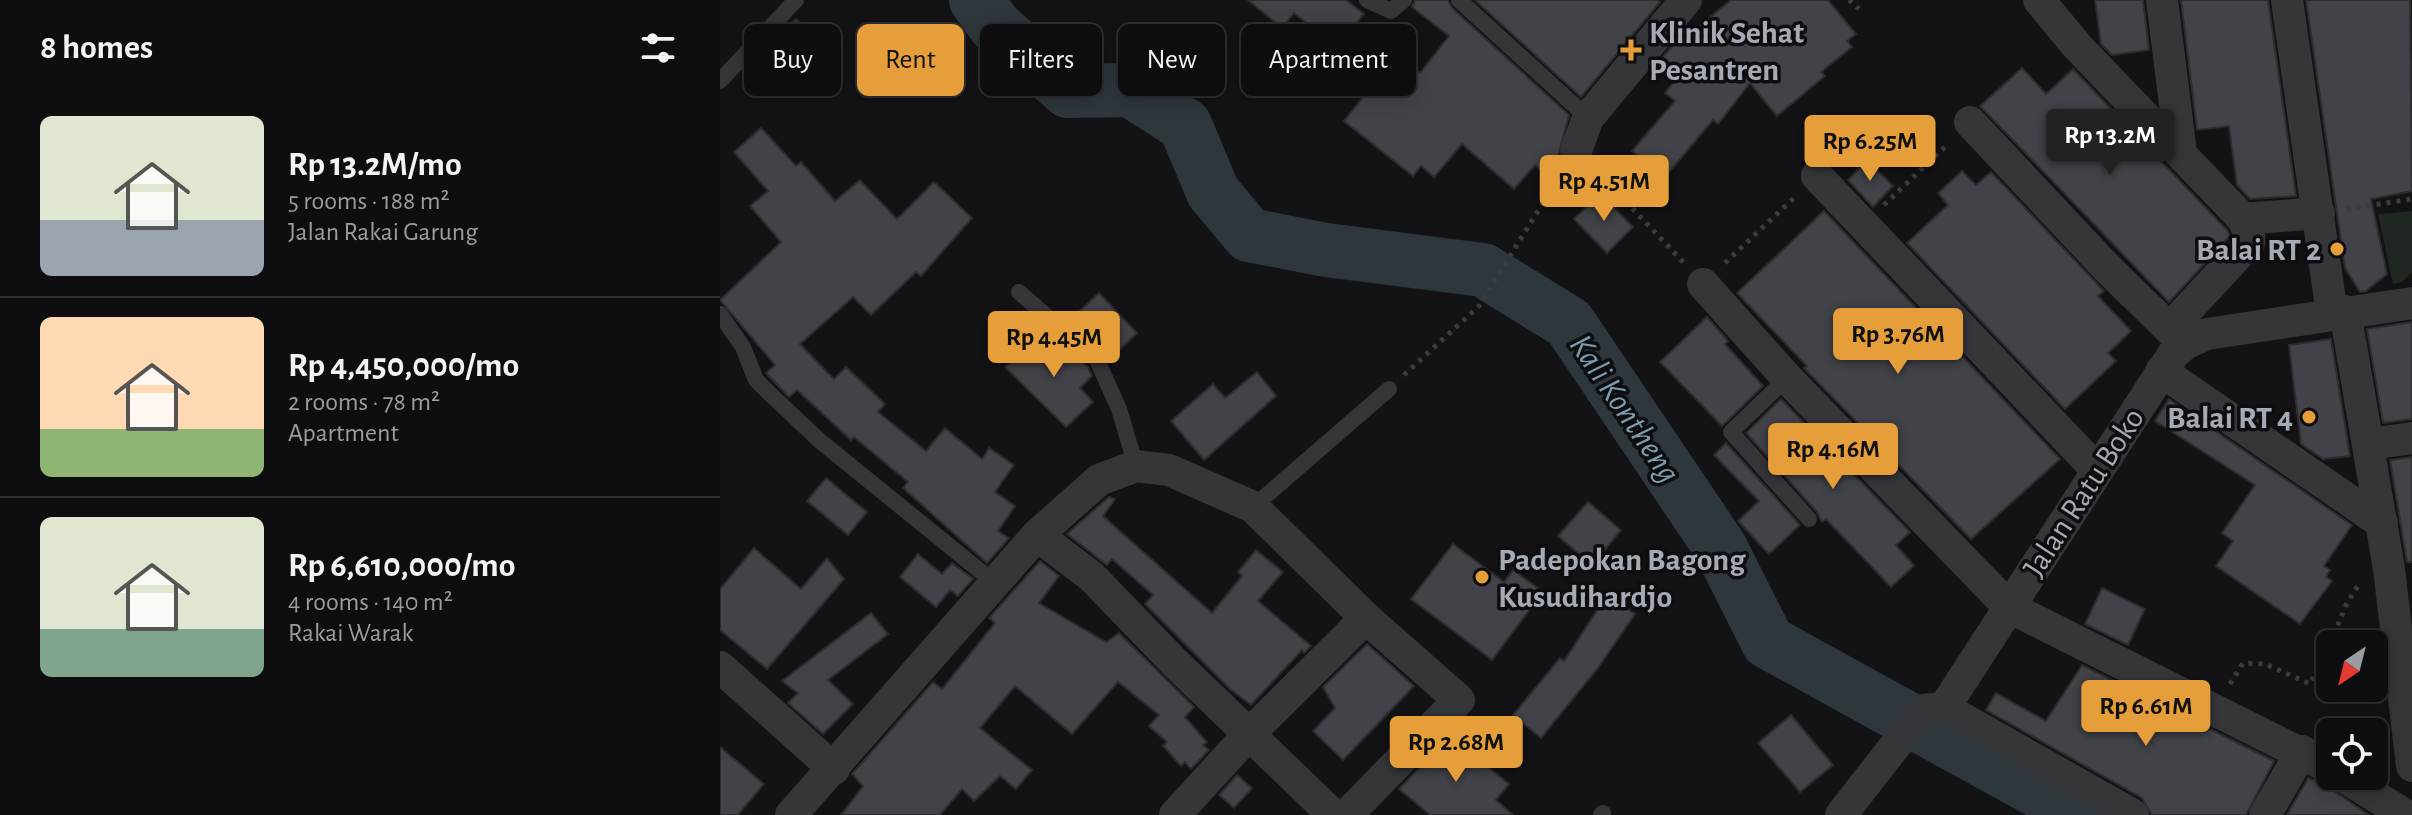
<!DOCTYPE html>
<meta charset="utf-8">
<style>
:root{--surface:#0e0e10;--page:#1c1c1e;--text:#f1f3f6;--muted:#9b9c9f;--line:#2e2e30;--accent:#e69e3a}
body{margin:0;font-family:"Alegreya Sans",sans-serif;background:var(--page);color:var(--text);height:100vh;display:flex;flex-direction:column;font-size:30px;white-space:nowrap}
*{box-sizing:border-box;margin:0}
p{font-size:26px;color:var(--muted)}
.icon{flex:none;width:44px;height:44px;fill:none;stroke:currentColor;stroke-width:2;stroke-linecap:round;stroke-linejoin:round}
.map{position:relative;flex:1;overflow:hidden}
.details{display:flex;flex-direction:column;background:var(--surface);width:720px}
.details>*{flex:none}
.banner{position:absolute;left:24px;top:24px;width:760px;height:72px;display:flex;gap:16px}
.needle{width:52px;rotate:215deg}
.controls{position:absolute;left:1596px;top:630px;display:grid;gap:16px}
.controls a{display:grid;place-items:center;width:72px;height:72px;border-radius:12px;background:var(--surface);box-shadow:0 4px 20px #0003,0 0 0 2px var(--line);font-size:40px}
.price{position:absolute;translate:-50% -68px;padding:0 18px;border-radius:8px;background:var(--accent);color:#111;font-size:26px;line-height:52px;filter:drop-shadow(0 2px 4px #0008)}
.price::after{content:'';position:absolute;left:50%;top:48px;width:24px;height:18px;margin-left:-12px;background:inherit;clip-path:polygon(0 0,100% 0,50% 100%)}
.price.on{background:#222;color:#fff}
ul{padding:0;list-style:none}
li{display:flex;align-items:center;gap:24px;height:200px;padding:0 40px}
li+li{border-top:2px solid var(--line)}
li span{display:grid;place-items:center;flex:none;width:224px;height:160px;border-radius:12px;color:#555}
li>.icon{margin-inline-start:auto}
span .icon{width:96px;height:96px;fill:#fffc;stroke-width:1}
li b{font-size:34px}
h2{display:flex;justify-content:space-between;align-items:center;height:96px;padding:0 40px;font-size:34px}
.tag{padding:0 28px;border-radius:12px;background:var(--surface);box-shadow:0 4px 20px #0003,0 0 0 2px var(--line);font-size:28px;line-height:72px}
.tag.on{background:var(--accent);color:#111}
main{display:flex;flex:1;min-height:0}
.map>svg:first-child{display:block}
.green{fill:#202720}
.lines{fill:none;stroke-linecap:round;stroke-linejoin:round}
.river{stroke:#2d373c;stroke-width:54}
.building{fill:#424348;stroke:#2d2d30;stroke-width:2}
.path{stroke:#3a3c40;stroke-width:5;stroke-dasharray:4 6;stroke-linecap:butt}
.service{stroke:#343639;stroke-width:16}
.minor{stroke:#343639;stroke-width:32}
.poi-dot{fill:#e69e3a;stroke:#0e0e10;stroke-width:3}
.labels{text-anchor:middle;stroke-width:7;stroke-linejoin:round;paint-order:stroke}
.poi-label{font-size:32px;font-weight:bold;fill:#a5abb4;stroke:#0e0e10;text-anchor:start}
.street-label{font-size:32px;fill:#a5abb4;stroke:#0e0e10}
.water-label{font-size:34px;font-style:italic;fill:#7e9bad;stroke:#0e0e10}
</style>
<main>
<section class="details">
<h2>8 homes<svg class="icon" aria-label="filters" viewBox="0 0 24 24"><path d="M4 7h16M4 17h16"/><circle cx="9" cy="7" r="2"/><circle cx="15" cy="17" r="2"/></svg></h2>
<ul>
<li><span style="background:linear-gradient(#dfe7d0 65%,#9aa5b1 0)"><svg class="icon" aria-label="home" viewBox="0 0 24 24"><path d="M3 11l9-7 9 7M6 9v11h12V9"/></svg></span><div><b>Rp 13.2M/mo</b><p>5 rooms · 188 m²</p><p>Jalan Rakai Garung</p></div></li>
<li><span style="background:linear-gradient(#ffd9b3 70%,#8fb573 0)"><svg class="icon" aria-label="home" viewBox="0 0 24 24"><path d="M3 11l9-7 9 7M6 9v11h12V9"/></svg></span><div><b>Rp 4,450,000/mo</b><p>2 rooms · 78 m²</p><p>Apartment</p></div></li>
<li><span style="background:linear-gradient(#dfe7d0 70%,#7fa58c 0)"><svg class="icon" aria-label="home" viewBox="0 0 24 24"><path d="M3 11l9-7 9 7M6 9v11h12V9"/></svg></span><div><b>Rp 6,610,000/mo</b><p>4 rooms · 140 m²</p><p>Rakai Warak</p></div></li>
</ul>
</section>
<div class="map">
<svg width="1692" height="815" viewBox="0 0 1692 815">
<rect width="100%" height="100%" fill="#131315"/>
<path class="green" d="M1692,211V272L1682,282L1673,284L1658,214Z"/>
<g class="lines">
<path class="river" d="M256,0L275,26L348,91L410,90L465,125L493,192L529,235L606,250L763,270L849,323L1000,547L1048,642L1362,815"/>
</g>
<g class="building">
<path d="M528,0H626L644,14L617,47L574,13L562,28Z"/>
<path d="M695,0H728L732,8L849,115L838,156L824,172L815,165L794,189L742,144L714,177L701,166L693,176L624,121L658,78L676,93L696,69L700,73L729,36L692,7Z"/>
<path d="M755,0H938L940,2L861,97Z"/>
<path d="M1011,0H1108L1136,34L1127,41L1132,47L1101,72L1105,76L1057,116L1030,83L998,124L993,120L944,178L912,151L955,101L945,93L960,74L941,59L967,29L971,33Z"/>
<path d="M1375,0H1423L1429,50L1392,55L1381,44Z"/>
<path d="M1461,0H1548L1576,196L1530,199L1517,185L1509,126L1477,130Z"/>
<path d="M1586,0H1690L1692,191L1651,199L1667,274L1646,291L1640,292L1625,268Z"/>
<path d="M76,19L98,41L67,72L45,50Z"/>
<path d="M1302,68L1326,94L1353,69L1507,230L1510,236L1449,302L1260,106Z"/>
<path d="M41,128L76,166L81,162L115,201L140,180L177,219L214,182L252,218L201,276L196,272L151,315L133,297L80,344L114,379L126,367L165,404L158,412L206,451L225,428L262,459L269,448L294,465L275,492L295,506L278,531L289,538L267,563L183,488L188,482L134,437L131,440L77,390L69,397L65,393L46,373L55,365L0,300L61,242L30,206L48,191L14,152Z"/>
<path d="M1147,160L1173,186L1153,207L1128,180Z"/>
<path d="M1242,171L1256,185L1271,172L1384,291L1378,296L1411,331L1388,353L1396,361L1345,409L1187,243L1228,205L1218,193Z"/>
<path d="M880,193L913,227L887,253L854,219Z"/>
<path d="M1104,211L1340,459L1251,539L1084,368L1087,366L1017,293Z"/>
<path d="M379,293L417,333L389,360L349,321Z"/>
<path d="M987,317L1008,341L1005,344L1043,386L1002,426L940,362Z"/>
<path d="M1692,322V419L1663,423L1647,329Z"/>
<path d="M334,337L368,367L372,376L360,388L373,402L346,427L285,367L313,340L321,349Z"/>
<path d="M1611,339L1630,456L1603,459L1581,444L1569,345Z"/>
<path d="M537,372L556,396L484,460L451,421L493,384L505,398Z"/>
<path d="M1061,399L1190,532L1176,545L1194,566L1171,587L1106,519L1102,522L1097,512L1026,433Z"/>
<path d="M1449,399L1632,525L1604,566L1610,570L1606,577L1612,581L1580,624L1496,566L1513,541L1502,533L1535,485L1435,421Z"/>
<path d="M1006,443L1080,525L1049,554L1018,521L1039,501L994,455Z"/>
<path d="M1692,457V562H1687L1670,460Z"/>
<path d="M106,478L147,512L128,535L87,501Z"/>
<path d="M389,497L395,499L383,516L492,613L522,576L518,572L536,550L563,572L538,601L591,646L584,653L582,650L531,705L510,689L425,604L433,595L392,559L387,565L347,534Z"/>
<path d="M868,502L901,530L872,565L838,536Z"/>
<path d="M733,544L784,582L793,570L823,592L772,660L691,599Z"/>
<path d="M34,548L81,589L107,558L124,579L47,669L0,630V589Z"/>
<path d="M198,554L222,574L232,563L253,579L238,596L230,590L216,607L180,577Z"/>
<path d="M320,561L339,576L319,603L386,642L399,633L474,707L465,717L487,742L483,745L489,750L471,769L465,762L461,766L443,746L447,742L429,726L439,715L398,682L352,734L295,686L260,728L312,770L296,789L280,776L254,801L242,789L220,815H121L143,786L132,774L213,682L222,689L275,623L269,618Z"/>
<path d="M1382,588L1425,609L1408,645L1365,624Z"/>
<path d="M887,595L915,614L878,668L821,738L793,715L840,658L844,661Z"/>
<path d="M151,613L168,634L108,680L133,704L103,734L68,703L78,693L62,681Z"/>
<path d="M647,644L694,686L623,760L593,731L615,708L603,687Z"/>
<path d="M1362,665L1554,761L1526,815H1432L1422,798L1266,710L1276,693L1326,721Z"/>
<path d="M1071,715L1113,765L1080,792L1038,743Z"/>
<path d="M730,736L789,784L776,800L793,815H710L679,789Z"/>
<path d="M0,747L44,784L18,815H0Z"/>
<path d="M517,775L532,788L514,808L499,795Z"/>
<path d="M1588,778L1607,786L1649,815H1567Z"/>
</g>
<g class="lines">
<g class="path">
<path d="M1129,0L1139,9"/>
<path d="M878,172L965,264"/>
<path d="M1164,205L1229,143"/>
<path d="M1627,209L1692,199"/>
<path d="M1005,263L1076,196"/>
<path d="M684,375L759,306L841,174"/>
<path d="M1610,644L1627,603L1639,584"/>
<path d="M1510,684L1523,663L1545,664L1590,684L1610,644"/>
</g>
<g class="service">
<path d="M647,0L671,11L684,0"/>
<path d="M739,0L868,118"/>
<path d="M0,81L76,0"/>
<path d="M299,292L377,360L399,409L416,466"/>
<path d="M0,314L23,347L36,380L48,392L100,441L275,583"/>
<path d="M1067,378L1011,432L1089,519"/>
<path d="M533,507L669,389"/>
<path d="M881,815L883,813"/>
</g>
<g class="minor">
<path d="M1319,0L1357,46L1523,219"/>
<path d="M1442,0L1461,153"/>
<path d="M1567,0L1612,314"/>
<path d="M1250,122L1388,269L1465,344"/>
<path d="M856,151L868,118L966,0"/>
<path d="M1097,176L1377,470"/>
<path d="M983,284L1067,378L1289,607L1610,768"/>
<path d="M1625,311L1669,569L1692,766"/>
<path d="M1470,341L1463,314L1529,243V232L1523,219L1599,213"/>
<path d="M1441,371L1662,523"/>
<path d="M1648,444L1692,438"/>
<path d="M317,535L372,577L455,663L613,815"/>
<path d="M0,667L114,769"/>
<path d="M1224,708L1413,815"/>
<path d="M1623,776L1685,815"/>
<path d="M71,815L317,535L379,480L416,466L449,470L533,507L646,618L739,700L627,815"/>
<path d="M455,815L529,734L646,618"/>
<path d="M1121,815L1203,710L1224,708L1454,353L1465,344L1487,334L1692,303"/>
<path d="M1545,815L1582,751"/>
</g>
</g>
<g class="poi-dot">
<path d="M907 38h8v8h8v8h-8v8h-8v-8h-8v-8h8z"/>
<circle cx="1617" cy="249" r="8"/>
<circle cx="1589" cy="417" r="8"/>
<circle cx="762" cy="577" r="8"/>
</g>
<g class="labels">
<g class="poi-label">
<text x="929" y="43">Klinik Sehat<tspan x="929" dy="37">Pesantren</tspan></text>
<text x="1601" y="260" text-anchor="end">Balai RT 2</text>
<text x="1573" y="428" text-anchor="end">Balai RT 4</text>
<text x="778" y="570">Padepokan Bagong<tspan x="778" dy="37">Kusudihardjo</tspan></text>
</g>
<g class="street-label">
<text transform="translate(1363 492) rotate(-57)" y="11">Jalan Ratu Boko</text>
</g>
<g class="water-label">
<text transform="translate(906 408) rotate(56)" y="12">Kali Kontheng</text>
</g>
</g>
</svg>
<div class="controls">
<a><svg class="needle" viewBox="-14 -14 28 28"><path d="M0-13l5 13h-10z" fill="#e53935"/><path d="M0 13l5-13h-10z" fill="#9b9c9f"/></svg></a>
<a><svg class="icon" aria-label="locate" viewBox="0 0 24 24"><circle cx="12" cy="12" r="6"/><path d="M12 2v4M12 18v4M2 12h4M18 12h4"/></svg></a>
</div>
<b class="price on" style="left:1390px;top:177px">Rp 13.2M</b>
<b class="price" style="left:1150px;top:183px">Rp 6.25M</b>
<b class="price" style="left:884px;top:223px">Rp 4.51M</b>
<b class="price" style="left:1178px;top:376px">Rp 3.76M</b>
<b class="price" style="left:334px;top:379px">Rp 4.45M</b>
<b class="price" style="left:1113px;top:491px">Rp 4.16M</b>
<b class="price" style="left:1426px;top:748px">Rp 6.61M</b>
<b class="price" style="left:736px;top:784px">Rp 2.68M</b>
<div class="banner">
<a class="tag">Buy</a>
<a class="tag on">Rent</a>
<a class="tag">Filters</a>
<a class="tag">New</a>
<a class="tag">Apartment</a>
</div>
</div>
</main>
